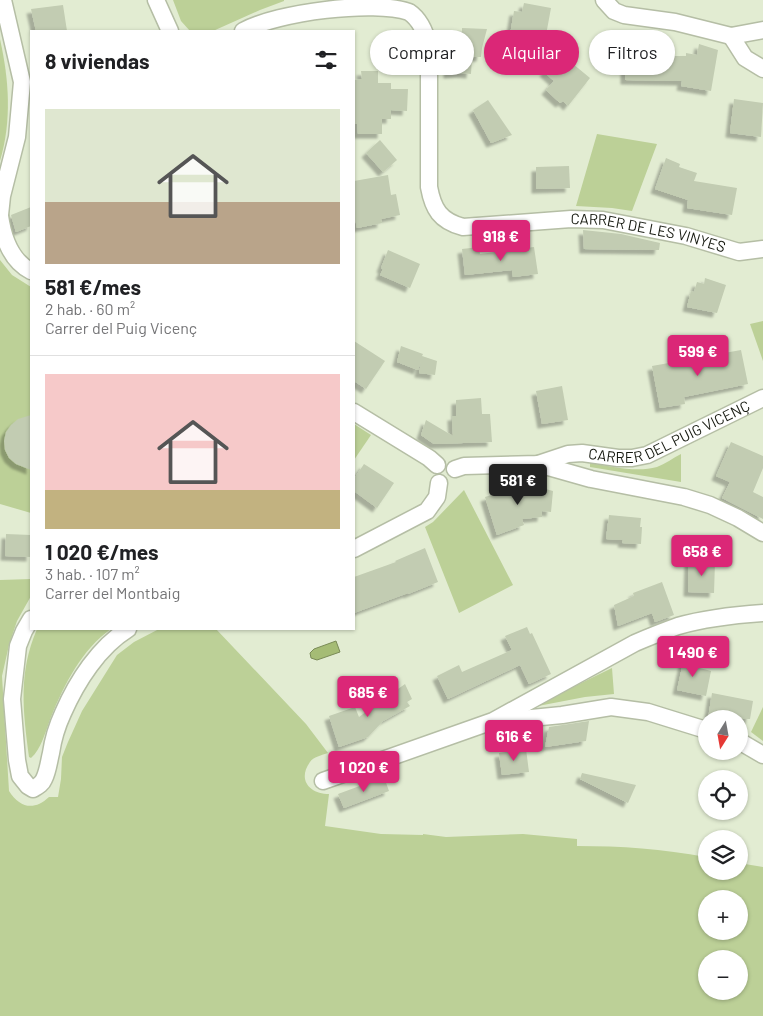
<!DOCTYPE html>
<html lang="es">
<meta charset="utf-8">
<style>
:root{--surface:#fff;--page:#f2f2f2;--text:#202124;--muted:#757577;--line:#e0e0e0;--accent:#db2777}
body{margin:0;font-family:Barlow,sans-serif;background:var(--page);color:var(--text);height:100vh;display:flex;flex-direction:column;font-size:19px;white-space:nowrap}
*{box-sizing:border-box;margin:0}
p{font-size:16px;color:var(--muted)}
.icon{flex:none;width:28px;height:28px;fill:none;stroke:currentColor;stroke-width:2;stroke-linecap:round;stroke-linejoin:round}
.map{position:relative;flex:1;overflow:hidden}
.drawer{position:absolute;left:30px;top:30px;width:325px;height:600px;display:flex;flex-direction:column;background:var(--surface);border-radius:0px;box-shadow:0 1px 4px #0004}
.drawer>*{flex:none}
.banner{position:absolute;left:370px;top:30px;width:318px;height:45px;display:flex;gap:10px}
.needle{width:32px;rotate:191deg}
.fabs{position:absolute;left:698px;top:710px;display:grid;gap:10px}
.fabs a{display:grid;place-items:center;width:50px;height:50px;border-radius:50%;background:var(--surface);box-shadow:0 1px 4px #0004;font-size:25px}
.price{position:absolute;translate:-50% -42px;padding:0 11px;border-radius:5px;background:var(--accent);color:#fff;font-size:16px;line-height:32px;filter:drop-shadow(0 1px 2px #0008)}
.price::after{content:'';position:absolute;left:50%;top:30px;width:15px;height:11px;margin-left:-8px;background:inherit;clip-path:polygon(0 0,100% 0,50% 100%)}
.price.current{background:#222;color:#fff}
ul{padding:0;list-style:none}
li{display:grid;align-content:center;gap:10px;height:265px;padding:0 15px}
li+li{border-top:1px solid var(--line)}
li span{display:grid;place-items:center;height:155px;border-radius:0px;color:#555}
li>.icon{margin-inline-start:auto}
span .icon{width:90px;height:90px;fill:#fffc;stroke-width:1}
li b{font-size:21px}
h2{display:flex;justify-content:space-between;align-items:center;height:60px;padding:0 15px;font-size:21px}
.chip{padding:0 18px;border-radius:22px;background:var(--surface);box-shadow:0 1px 4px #0004;font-size:18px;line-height:45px}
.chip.current{background:var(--accent);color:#fff}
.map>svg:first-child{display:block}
.green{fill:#bcd097;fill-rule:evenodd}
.water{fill:#a5bc75;stroke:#7a8b57}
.building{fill:#c2ccb2;filter:url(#shadow)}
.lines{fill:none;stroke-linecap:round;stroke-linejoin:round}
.street-casing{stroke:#b5bea5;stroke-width:19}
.street{stroke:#fff;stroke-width:16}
.labels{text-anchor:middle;stroke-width:4;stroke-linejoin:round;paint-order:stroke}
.street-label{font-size:15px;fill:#161910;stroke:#f0f9df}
</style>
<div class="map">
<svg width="763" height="1016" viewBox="0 0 763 1016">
<defs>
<filter id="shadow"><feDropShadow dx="-4.5" dy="4.5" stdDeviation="1" flood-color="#0004"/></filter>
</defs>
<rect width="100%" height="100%" fill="#e2ecd2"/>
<g class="green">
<path d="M173,0H284V1L260,10L213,31H190L181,21Z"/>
<path d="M0,39C9,80 12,120 0,161Z"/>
<path d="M597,134L657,144L632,211L612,208L576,206Z"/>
<path d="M0,260L12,275L31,287V513L0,504Z"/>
<path d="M763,321V361L750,324Z"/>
<path d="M354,424L371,435L354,460Z"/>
<path d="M681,454V482L590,467V463C611,466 636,473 657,467C665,464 673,458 681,454Z"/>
<path d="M464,490L513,585L459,613L425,527L433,522Z"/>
<path d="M31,579V596L17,621L9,645L2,676L9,791C20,808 34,811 49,797H58L61,779L62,757L68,742L82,711L117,655L134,642L159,629H216L306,724L328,753C322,755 313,757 310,762C297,780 310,794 329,794L325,826L381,834L423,835V834L446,837L523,834L577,839V846C621,846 663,849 706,857V871H739V863L763,867V1016H0V580ZM706,899H739V931H706ZM706,959H739V991H706Z"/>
<path d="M37,629H111C82,649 64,685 51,717C46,730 41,750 31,758L29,757C23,711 18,673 37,629Z"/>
<path d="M612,668L614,694L585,697L538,706V704Z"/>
<path d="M763,707V741L751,732Z"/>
</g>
<path class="water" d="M336,641L340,652L317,660L311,658L310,653L314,649Z"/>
<g class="building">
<path d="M524,3L551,8L544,46L522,42L523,37L510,35L514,11L522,12Z"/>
<path d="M63,5L67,31H36L31,9Z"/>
<path d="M462,28L487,29L482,48L481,57H472L471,74L460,73L448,74L449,54H459V35H462Z"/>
<path d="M699,44L718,50L711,91L681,86L682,81L625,80V55L634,56L641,49L651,56H686V53L697,55Z"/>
<path d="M561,54L590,78L568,106L563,101L560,103L546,90L554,81L544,72Z"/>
<path d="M361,71H378V83H391V89H408L407,111L391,110V119H382V134H358L357,124H354V80L362,79Z"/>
<path d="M734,99L763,103L761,137L730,133Z"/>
<path d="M488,100L512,135L491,143L473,110Z"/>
<path d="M380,140L397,160L383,172L366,153Z"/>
<path d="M666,158L680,164L679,167L697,173L694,181L737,188L732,215L687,208L688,200L655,189Z"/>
<path d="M569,166L570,188L536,189V167Z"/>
<path d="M388,175L391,195L396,194L400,215L381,219L382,223L357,228L354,214V181Z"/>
<path d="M31,207V226L16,232L11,215Z"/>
<path d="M583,230L621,234L660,243L659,250L584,249Z"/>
<path d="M479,247L480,254L534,247L538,274L513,277L512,270L465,275L462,249Z"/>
<path d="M388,250L420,264L410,288L380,275L383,269L381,268Z"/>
<path d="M705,278L726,285L717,313L687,307L691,291L694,292L697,282L704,284Z"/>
<path d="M354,341L385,361L366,389L354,381Z"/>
<path d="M401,346L423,354L422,356L437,361L435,375L419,373L421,362L418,370L397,362Z"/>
<path d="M741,350L748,384L684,397L685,404L660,408L652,366Z"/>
<path d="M562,386L568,420L542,424L536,391Z"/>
<path d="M481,398L482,414H490L492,442L434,444L421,435L426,420L453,436L452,416H456V400Z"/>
<path d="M31,415V470L16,464L9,458L5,450L4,441L6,432L11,425L18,419Z"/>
<path d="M731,442L763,456V468L753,492L763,497V519L722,498L730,482L716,476Z"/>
<path d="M364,464L394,483L377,508L354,491V479Z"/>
<path d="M527,484L553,491L551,512L542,511V517L522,519L524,525L497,535L485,497Z"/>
<path d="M609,515L641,518L640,527H642L641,544L622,543L623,540L606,539Z"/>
<path d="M6,534L31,535V557L5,556Z"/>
<path d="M425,548L438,582L408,594V593L354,613V577L396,562L395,561Z"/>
<path d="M689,561L715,562L714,593L688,592Z"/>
<path d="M662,582L674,615L655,622L652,613L618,626L614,605L634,596L633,593Z"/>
<path d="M527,627L530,634L532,633L551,674L529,684L520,665L448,699L437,676L459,665L462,672L512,650L505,636Z"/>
<path d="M686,649L692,666L711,671L706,696L677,690Z"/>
<path d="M405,684L412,699L407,702L410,706L383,721L368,737L339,747L329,716L355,707L359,717Z"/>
<path d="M712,693L753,701L750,719H708Z"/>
<path d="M589,721L586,741L545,747L549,727Z"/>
<path d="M526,749L529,772L502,775L499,753Z"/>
<path d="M582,773L636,785L628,803L580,779Z"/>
<path d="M384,777L389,791L344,808L338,794Z"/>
</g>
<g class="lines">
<g class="street-casing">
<g id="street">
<path d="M156,0L170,31"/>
<path d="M604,0L614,11L624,15L675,22L731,36L763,30"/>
<path id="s1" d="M243,31C278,12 374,0 409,12C421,20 426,34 429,47V187C433,209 440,221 463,227L571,219L603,220L686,236L739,252L763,249"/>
<path d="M731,36L745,58L763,69"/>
<path d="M0,215L2,196L17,137L22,82L3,0"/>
<path d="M0,216C3,237 11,261 31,271"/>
<path d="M354,412L429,458L437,465"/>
<path d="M538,464L591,479L684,497L710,505L738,518L763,533"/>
<path id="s2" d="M455,469L464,466L538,464L568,454L582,453L618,458H632L647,455L763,398"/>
<path d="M354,549L427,511L437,497L439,483"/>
<path d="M31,619L24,631L18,646L12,699L17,760L20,776L28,786L33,789C38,786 42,784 44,779C48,771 49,761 51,753C53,739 57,726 63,713C77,681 99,647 128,629"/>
<path d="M500,721L562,715L611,707L648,712L706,730"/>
<path d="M739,741L763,755"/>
<path d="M323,781L493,721L635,643C649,637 664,631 678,626C706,618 734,615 763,613"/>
</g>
</g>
<use href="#street" class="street"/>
</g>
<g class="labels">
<g class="street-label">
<text dy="5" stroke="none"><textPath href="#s1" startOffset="594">CARRER DE LES VINYES</textPath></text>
<text dy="5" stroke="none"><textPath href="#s2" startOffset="222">CARRER DEL PUIG VICENÇ</textPath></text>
</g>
</g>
</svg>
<div class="fabs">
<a><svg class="needle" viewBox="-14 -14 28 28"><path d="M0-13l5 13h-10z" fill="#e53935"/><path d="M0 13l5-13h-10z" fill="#757577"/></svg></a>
<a><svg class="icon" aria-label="locate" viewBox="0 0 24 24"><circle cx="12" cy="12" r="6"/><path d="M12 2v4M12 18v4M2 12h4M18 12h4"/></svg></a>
<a><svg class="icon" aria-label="layers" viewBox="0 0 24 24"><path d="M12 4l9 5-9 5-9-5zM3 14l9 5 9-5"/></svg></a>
<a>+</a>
<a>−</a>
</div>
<b class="price" style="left:501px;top:262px">918 €</b>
<b class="price" style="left:698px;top:377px">599 €</b>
<b class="price current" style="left:518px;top:506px">581 €</b>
<b class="price" style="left:702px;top:577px">658 €</b>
<b class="price" style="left:693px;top:678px">1 490 €</b>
<b class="price" style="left:368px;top:718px">685 €</b>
<b class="price" style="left:514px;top:762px">616 €</b>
<b class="price" style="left:364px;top:793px">1 020 €</b>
<div class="banner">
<a class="chip">Comprar</a>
<a class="chip current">Alquilar</a>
<a class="chip">Filtros</a>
</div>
<section class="drawer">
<h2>8 viviendas<svg class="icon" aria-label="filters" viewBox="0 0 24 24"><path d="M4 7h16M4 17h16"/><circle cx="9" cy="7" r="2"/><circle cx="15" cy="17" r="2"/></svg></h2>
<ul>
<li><span style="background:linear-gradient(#dfe7d0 60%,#b9a48a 0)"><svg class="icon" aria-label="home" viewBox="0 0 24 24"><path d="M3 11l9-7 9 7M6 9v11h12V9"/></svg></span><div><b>581 €/mes</b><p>2 hab. · 60 m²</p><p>Carrer del Puig Vicenç</p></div></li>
<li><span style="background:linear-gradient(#f6c9c9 75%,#c2b280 0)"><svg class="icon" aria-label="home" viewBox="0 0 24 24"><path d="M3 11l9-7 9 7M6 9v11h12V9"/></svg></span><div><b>1 020 €/mes</b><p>3 hab. · 107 m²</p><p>Carrer del Montbaig</p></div></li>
</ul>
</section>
</div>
